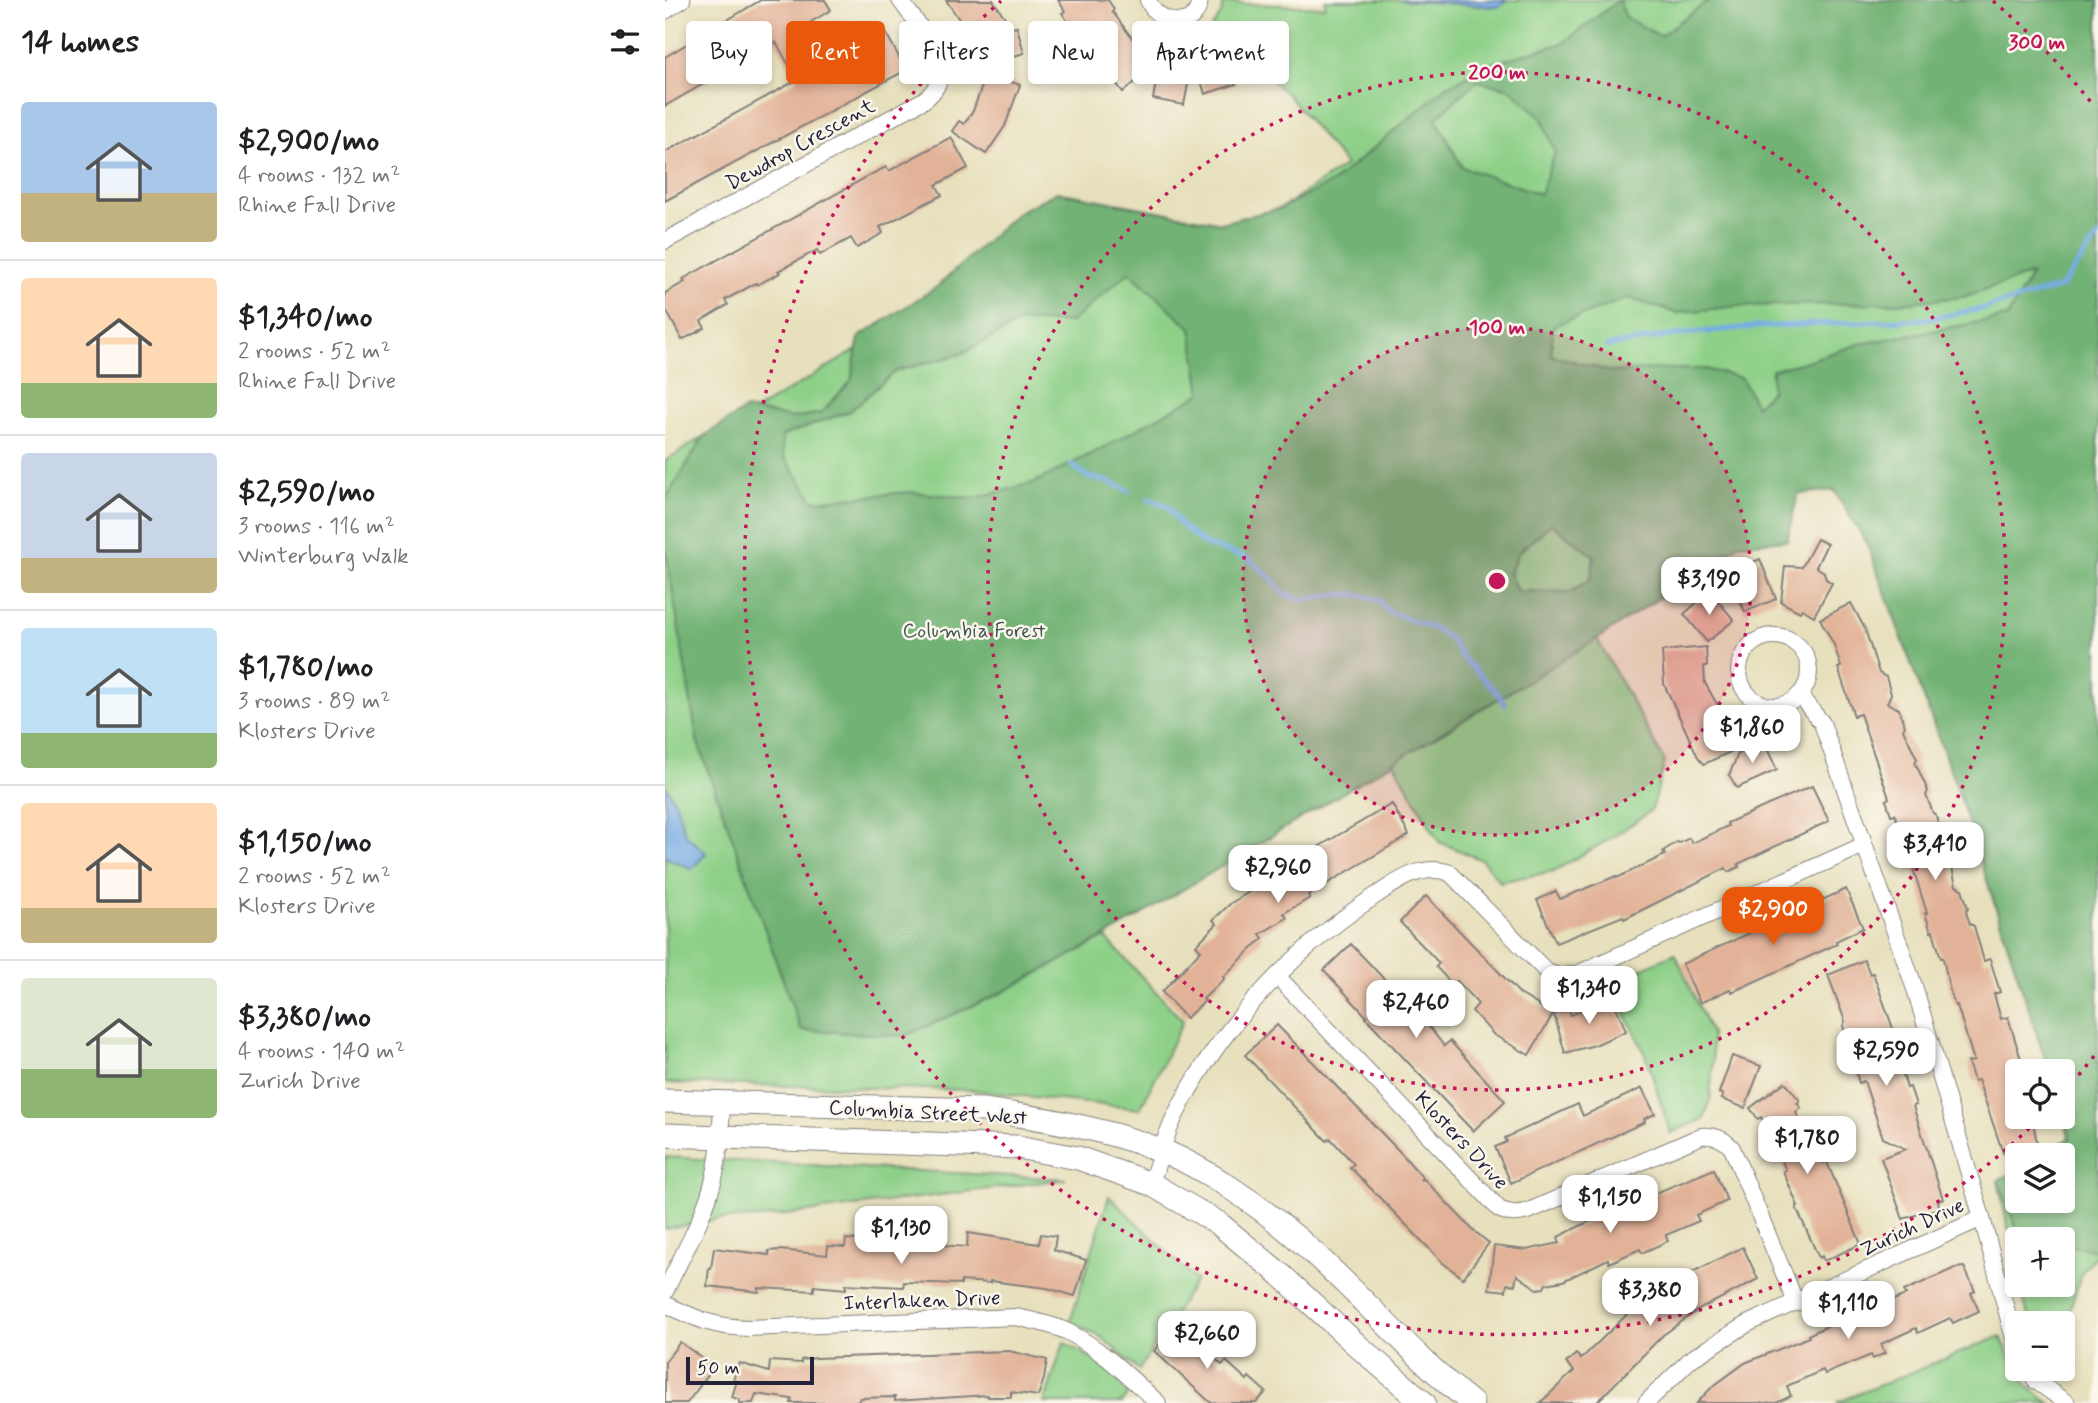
<!DOCTYPE html>
<meta charset="utf-8">
<style>
:root{--surface:#fff;--page:#f6f6f6;--text:#202124;--muted:#757577;--line:#e0e0e0;--accent:#ea580c}
body{margin:0;font-family:Mynerve,sans-serif;background:var(--page);color:var(--text);height:100vh;display:flex;flex-direction:column;font-size:26px;white-space:nowrap}
*{box-sizing:border-box;margin:0}
p{font-size:23px;color:var(--muted)}
.icon{flex:none;width:38px;height:38px;fill:none;stroke:currentColor;stroke-width:2;stroke-linecap:round;stroke-linejoin:round}
.map{position:relative;flex:1;overflow:hidden}
.details{display:flex;flex-direction:column;background:var(--surface);width:665px}
.details>*{flex:none}
.banner{position:absolute;left:21px;top:21px;width:665px;height:63px;display:flex;gap:14px}
.controls{position:absolute;left:1340px;top:1059px;display:grid;gap:14px}
.controls a{display:grid;place-items:center;width:70px;height:70px;border-radius:7px;background:var(--surface);box-shadow:0 4px 10px #0003;font-size:35px}
.scale{position:absolute;left:21px;bottom:18px;width:128px;box-sizing:border-box;padding-left:7px;border:4px solid #22223b;border-top:0;font-size:19px;line-height:24px;white-space:nowrap;color:#22223b;-webkit-text-stroke:5px #fbf7ec;paint-order:stroke}
.price{position:absolute;translate:-50% -60px;padding:0 16px;border-radius:14px;background:#fff;color:#222;font-size:23px;line-height:46px;filter:drop-shadow(0 2px 4px #0008)}
.price::after{content:'';position:absolute;left:50%;top:42px;width:21px;height:16px;margin-left:-10px;background:inherit;clip-path:polygon(0 0,100% 0,50% 100%)}
.price.current{background:var(--accent);color:#fff}
ul{padding:0;list-style:none}
li{display:flex;align-items:center;gap:21px;height:175px;padding:0 21px}
li+li{border-top:2px solid var(--line)}
li span{display:grid;place-items:center;flex:none;width:196px;height:140px;border-radius:7px;color:#555}
li>.icon{margin-inline-start:auto}
span .icon{width:84px;height:84px;fill:#fffc;stroke-width:1}
li b{font-size:30px}
h2{display:flex;justify-content:space-between;align-items:center;height:84px;padding:0 21px;font-size:30px}
.pill{padding:0 24px;border-radius:7px;background:var(--surface);box-shadow:0 4px 10px #0003;font-size:24px;line-height:63px}
.pill.current{background:var(--accent);color:#fff}
main{display:flex;flex:1;min-height:0}
.map>svg:first-child{display:block}
.green{fill:#8ed088;stroke:#587962;stroke-width:2}
.forest{fill:#72b274;stroke:#4a6a58;stroke-width:2;fill-rule:evenodd}
.water{fill:#76ace4;stroke:#4c6790;stroke-width:2}
.lines{fill:none;stroke-linecap:round;stroke-linejoin:round}
.stream{stroke:#76ace4;stroke-width:5}
.building{fill:#e2b298}
.street-casing{stroke:#84817c;stroke-width:18}
.secondary-casing{stroke:#84817c;stroke-width:25}
.street{stroke:#fff;stroke-width:16}
.secondary{stroke:#fff;stroke-width:23}
.ring{fill:none;stroke:#c2185b;stroke-width:3.5;stroke-dasharray:3.5 7}
.labels{text-anchor:middle;stroke-width:5;stroke-linejoin:round;paint-order:stroke}
.street-label{font-size:21px;fill:#22223b;stroke:#fbf7ec}
.park-label{font-size:21px;fill:#425652;stroke:#fbf7ec}
.centre{fill:#c2185b;stroke:#fbf7ec;stroke-width:3.5}
.ring-label{font-size:21px;text-anchor:middle;font-weight:bold;fill:#c2185b;stroke:#fbf7ec;stroke-width:5;stroke-linejoin:round;paint-order:stroke}
</style>
<main>
<section class="details">
<h2>14 homes<svg class="icon" aria-label="filters" viewBox="0 0 24 24"><path d="M4 7h16M4 17h16"/><circle cx="9" cy="7" r="2"/><circle cx="15" cy="17" r="2"/></svg></h2>
<ul>
<li><span style="background:linear-gradient(#a9c7e8 65%,#c2b280 0)"><svg class="icon" aria-label="home" viewBox="0 0 24 24"><path d="M3 11l9-7 9 7M6 9v11h12V9"/></svg></span><div><b>$2,900/mo</b><p>4 rooms · 132 m²</p><p>Rhine Fall Drive</p></div></li>
<li><span style="background:linear-gradient(#ffd9b3 75%,#8fb573 0)"><svg class="icon" aria-label="home" viewBox="0 0 24 24"><path d="M3 11l9-7 9 7M6 9v11h12V9"/></svg></span><div><b>$1,340/mo</b><p>2 rooms · 52 m²</p><p>Rhine Fall Drive</p></div></li>
<li><span style="background:linear-gradient(#c9d6e8 75%,#c2b280 0)"><svg class="icon" aria-label="home" viewBox="0 0 24 24"><path d="M3 11l9-7 9 7M6 9v11h12V9"/></svg></span><div><b>$2,590/mo</b><p>3 rooms · 116 m²</p><p>Winterburg Walk</p></div></li>
<li><span style="background:linear-gradient(#bfe0f5 75%,#8fb573 0)"><svg class="icon" aria-label="home" viewBox="0 0 24 24"><path d="M3 11l9-7 9 7M6 9v11h12V9"/></svg></span><div><b>$1,780/mo</b><p>3 rooms · 89 m²</p><p>Klosters Drive</p></div></li>
<li><span style="background:linear-gradient(#ffd9b3 75%,#c2b280 0)"><svg class="icon" aria-label="home" viewBox="0 0 24 24"><path d="M3 11l9-7 9 7M6 9v11h12V9"/></svg></span><div><b>$1,150/mo</b><p>2 rooms · 52 m²</p><p>Klosters Drive</p></div></li>
<li><span style="background:linear-gradient(#dfe7d0 65%,#8fb573 0)"><svg class="icon" aria-label="home" viewBox="0 0 24 24"><path d="M3 11l9-7 9 7M6 9v11h12V9"/></svg></span><div><b>$3,380/mo</b><p>4 rooms · 140 m²</p><p>Zurich Drive</p></div></li>
</ul>
</section>
<div class="map">
<svg width="1433" height="1403" viewBox="0 0 1433 1403">
<rect width="100%" height="100%" fill="#fbf7ec"/>
<filter id="ink" filterUnits="userSpaceOnUse"><feTurbulence type="fractalNoise" baseFrequency=".0143" numOctaves="2"/><feDisplacementMap in="SourceGraphic" scale="14" xChannelSelector="R" yChannelSelector="G"/><feConvolveMatrix kernelMatrix="1 2 1 2 8 2 1 2 1" color-interpolation-filters="sRGB"/></filter>
<filter id="wash" filterUnits="userSpaceOnUse"><feTurbulence type="fractalNoise" baseFrequency=".00686" numOctaves="4" result="noise"/><feDisplacementMap in="SourceGraphic" scale="28" xChannelSelector="R" yChannelSelector="G"/><feGaussianBlur stdDeviation="1.57" result="paint"/><feColorMatrix in="noise" values="0 0 0 0 0 0 0 0 0 0 0 0 0 0 0 0 0 1.4 0 .05"/><feComposite in="paint" operator="in"/></filter>
<g filter="url(#wash)">
<rect width="100%" height="100%" fill="#e7e0bd"/>
<g class="green">
<path d="M660,0H737L833,7L842,0H1433V1253L1417,1272L1398,1330V1323H1365L1355,1285L1398,1284V1239H1353V1272L1333,1181L1353,1169V1200H1398V1155H1377L1405,1138L1398,1115V1071H1384L1292,788L1175,439L896,660L932,639L1000,762L987,810L948,837L889,871L835,882L817,860L774,842L728,761L779,730L246,1033L334,994L440,937L518,1021L475,1109L306,1090L0,1083V461L39,436L37,442L317,275L392,192L556,223L616,208L681,165L623,95L547,27L556,14L558,3L660,7Z"/>
<path d="M1010,953L1046,1033L1048,1060L1045,1100L1039,1119L1005,1133L981,1055L945,984Z"/>
<path d="M0,1157L401,1179L96,1218L55,1219L0,1229Z"/>
<path d="M444,1196L531,1280L474,1370L436,1337L405,1322Z"/>
<path d="M1336,1336C1348,1367 1356,1385 1385,1403H1171Z"/>
<path d="M399,1342L433,1362L465,1390L457,1403H379Z"/>
</g>
<path class="forest" d="M954,0L961,18L995,36L1044,0H1433V1250L1398,1245V1239L1355,1238L1333,1181L1353,1169V1200H1398V1155H1377L1405,1138L1398,1115V1071H1384L1292,788L1202,544L1169,490L1133,494L1122,540L1076,544L932,639L440,937L334,994L240,1036L136,1030L32,740L0,545V500L39,436L81,409L128,418L156,413L186,381L194,337L273,286L353,212L392,192L556,223L616,208L668,182L782,86L828,63L898,43ZM812,81L845,89L876,117L890,152L875,194L797,167L771,118ZM464,272L526,328L536,393L436,449L368,483L310,498L244,492L149,501L118,455L117,436L185,411L231,371L296,354L355,322H406ZM1367,274L1342,317L1194,344L1139,362L1107,370L1106,391L1091,406L1077,378L1041,369H993L947,372L886,355L888,326L963,298L1011,313L1073,306L1233,303L1298,297ZM886,524L929,556L926,578L906,592L852,591L844,573L853,553Z"/>
<g class="water">
<path d="M737,0H842L833,7Z"/>
<path d="M0,784L11,804L20,834L41,853L27,869L0,857Z"/>
</g>
<g class="lines">
<g class="stream">
<path d="M942,346L1017,334L1088,327L1262,319L1321,308L1396,287L1433,237"/>
<path d="M406,464L423,477L447,483L464,491"/>
<path d="M483,499L503,506L516,525L539,544L582,558L603,575L619,594L638,600L666,595L690,594L714,600L722,611L768,628L784,638L798,658L833,693L840,705"/>
</g>
</g>
<g id="blocks">
<g class="building">
<path d="M96,0H160L166,10L141,25L153,49L161,45L168,61L221,33L241,70L0,201V152L132,80L111,42L0,106V57Z"/>
<path d="M281,0H328L347,28L352,27L359,53L314,66L306,37Z"/>
<path d="M393,0H443L449,9L447,11L478,53L482,56L527,64L519,105L488,99L495,61L458,92L406,26L397,13L400,11Z"/>
<path d="M553,45L554,48L559,46L571,84L540,94L528,54Z"/>
<path d="M316,71L355,85L340,126L321,154L287,131L294,121L299,124L308,111L317,86L311,84Z"/>
<path d="M286,137L303,168L271,185L277,195L215,227L218,233L192,248L186,238L155,255L152,250L113,271L115,273L92,285L91,283L60,300L63,305L36,321L40,328L17,340L0,308V293L20,282L18,279L209,173L221,167L224,171Z"/>
<path d="M1152,539L1162,544L1151,567L1159,572L1161,579L1167,583L1149,616L1137,609L1135,612L1116,602L1120,566L1137,567Z"/>
<path d="M1095,559L1111,599L1080,612L1063,573Z"/>
<path d="M1045,591L1069,620L1042,642L1019,614Z"/>
<path d="M1186,603L1200,629L1214,673L1221,677L1226,694L1222,703L1234,709L1240,726L1238,729L1252,759L1250,762L1263,791L1261,795L1268,813L1271,815L1280,851L1284,853L1291,886L1297,889L1303,908L1301,912L1305,924L1309,926L1319,961L1325,959L1335,992L1329,994L1336,1019L1343,1017L1358,1066L1353,1068V1116H1367L1372,1143L1338,1153L1313,1080L1309,1081L1303,1062L1309,1061L1292,1005L1290,1006L1284,987L1278,958H1276L1268,931L1266,932L1260,913H1262L1241,846L1230,814L1226,815L1221,800L1224,798L1195,714L1189,716L1173,668L1176,667L1169,645L1155,619Z"/>
<path d="M1041,647L1042,666H1039L1040,683L1076,747L1039,764L1033,757L999,684L997,651Z"/>
<path d="M1099,742L1112,770L1072,788L1064,775L1073,754Z"/>
<path d="M1147,786L1164,821L1073,864L1074,867L1063,872L1061,868L959,919L958,916L891,943L872,900L891,891L895,899L951,876L952,878L1000,855L998,851L1012,842L1015,843L1024,838L1027,843L1063,826L1062,823Z"/>
<path d="M727,804L744,835L643,895L645,898L619,913L622,918L595,934L598,938L558,977L559,979L538,999L540,1001L521,1018L497,992L536,950L531,945L552,924L548,920L566,903L629,865L628,863L653,847Z"/>
<path d="M1181,889L1198,928L1171,941L1172,944L1067,992L1065,989L1035,1003L1017,964Z"/>
<path d="M761,896L855,994L888,1014L864,1055L829,1035L807,1011L813,1004L792,981L788,985L771,967L774,963L735,922Z"/>
<path d="M686,944L766,1029L779,1046L785,1041L840,1101L808,1131L701,1018L702,1017L659,970Z"/>
<path d="M1199,960L1205,974L1208,973L1230,1034L1236,1054L1232,1055L1242,1088L1245,1087L1251,1105L1248,1106L1278,1199L1273,1200L1274,1208L1238,1219L1216,1158L1241,1149L1218,1138L1199,1081L1194,1083L1178,1026L1180,1021L1163,975Z"/>
<path d="M947,997L961,1031L930,1045L900,1053L889,1014L904,1010L906,1015Z"/>
<path d="M612,1025L737,1154L758,1178L755,1180L759,1179L808,1230L824,1243L798,1278L778,1263L685,1167L689,1164L665,1138L662,1141L580,1055Z"/>
<path d="M1067,1056L1096,1066L1080,1108L1056,1099L1058,1095L1054,1093Z"/>
<path d="M1120,1082L1135,1101L1132,1103L1136,1108L1131,1112L1146,1144L1149,1142L1159,1163L1162,1162L1196,1244L1159,1261L1157,1256L1154,1258L1131,1207L1133,1206L1118,1171L1121,1170L1096,1117L1093,1119L1085,1108Z"/>
<path d="M977,1088L990,1114L979,1119L980,1122L846,1183L830,1147L842,1142L840,1138L913,1104L918,1116Z"/>
<path d="M1049,1169L1062,1201L1031,1215L1034,1221L1001,1235L1003,1241L977,1253L975,1249L944,1263L943,1259L898,1281L881,1284L879,1288L872,1289L852,1275L850,1285L842,1284L841,1291L824,1289L829,1246L861,1250L895,1243L893,1237L937,1215Z"/>
<path d="M303,1233L374,1244L376,1234L391,1236L389,1250L421,1260L410,1296L382,1288L325,1281V1283L296,1281V1284L239,1282L238,1287L181,1284V1289L149,1286V1291L94,1288V1292L42,1286L44,1268H46L49,1248L104,1255V1251L115,1250L162,1255L163,1246L180,1247L181,1239L219,1242L220,1240L242,1242V1245L277,1247V1245L302,1247Z"/>
<path d="M1078,1247L1093,1279L1033,1310L998,1335L931,1403H875L909,1371L901,1363L911,1354L916,1359L977,1300L979,1303L1011,1280Z"/>
<path d="M1299,1267L1310,1291L1306,1293L1314,1311L1288,1323L1285,1318L1253,1333L1251,1328L1216,1344L1220,1353L1208,1359L1206,1355L1160,1374L1158,1370L1122,1386L1126,1396L1111,1403H1032L1047,1387L1080,1363L1144,1337L1143,1335L1200,1308L1201,1311L1234,1298L1241,1294L1239,1291L1290,1268Z"/>
<path d="M516,1325L532,1338L530,1341L557,1365L561,1361L582,1380L584,1377L601,1392L591,1403H546L489,1351L501,1336L505,1339Z"/>
<path d="M15,1342L49,1367L22,1403H0V1362Z"/>
<path d="M344,1351L382,1360L379,1379L373,1396L346,1392V1397H323V1395L230,1401V1397L195,1398L193,1402L174,1403H126L127,1399L91,1394L88,1403H74L75,1400L67,1397L72,1381L68,1380L74,1363L104,1372L105,1361L136,1363V1360L151,1358Z"/>
</g>
</g>
</g>
<g filter="url(#ink)">
<use href="#blocks" fill-opacity="0" stroke="#84817c" stroke-width="2"/>
<g class="lines">
<g class="street-casing">
<g id="street">
<path d="M483,0C493,25 531,32 535,0"/>
<path d="M0,11L17,0"/>
<path d="M0,241L259,100C298,71 255,29 235,0"/>
<circle cx="1109" cy="671" r="35"/>
<path d="M1134,695L1157,723L1250,989L1317,1218L1353,1354"/>
<path d="M612,976L834,1209C845,1215 854,1214 866,1210L1036,1136C1049,1135 1058,1138 1067,1148L1131,1303"/>
<path d="M486,1184C493,1162 499,1139 509,1118C553,1029 625,953 707,898C730,883 756,862 785,873L882,972L896,977L914,973L1199,845"/>
<path d="M0,1292C17,1255 40,1217 49,1178C55,1153 56,1128 57,1103"/>
<path d="M0,1304C32,1319 48,1327 83,1328L351,1317C368,1321 387,1324 403,1332C437,1349 465,1378 493,1403"/>
<path d="M1362,1368L1371,1381L1402,1403"/>
<path d="M981,1403L1026,1359L1082,1324L1317,1218"/>
</g>
</g>
<g class="secondary-casing">
<g id="secondary">
<path d="M0,1101L318,1110C378,1118 438,1128 495,1150C541,1168 595,1206 633,1239C693,1291 745,1354 807,1403"/>
<path d="M0,1135L352,1147L413,1158L486,1184L553,1223L616,1275L694,1347L759,1403"/>
</g>
</g>
<use href="#street" class="street"/>
<use href="#secondary" class="secondary"/>
</g>
</g>
<circle cx="832" cy="581" r="254" fill="#c2185b" fill-opacity=".12"/>
<g class="ring">
<circle cx="832" cy="581" r="254"/>
<circle cx="832" cy="581" r="509"/>
<path d="M1429 1056A763 763 0 0 1 1399 1092M1372 1121A763 763 0 1 1 336 1M1328 1A763 763 0 0 1 1429 106"/>
</g>
<g class="labels">
<g class="street-label">
<text transform="translate(135 144) rotate(-29)" y="7">Dewdrop Crescent</text>
<text transform="translate(263 1112) rotate(3)" y="7">Columbia Street West</text>
<text transform="translate(797 1140) rotate(47)" y="7">Klosters Drive</text>
<text transform="translate(1247 1227) rotate(-25)" y="7">Zurich Drive</text>
<text transform="translate(257 1300) rotate(-2)" y="7">Interlaken Drive</text>
</g>
<g class="park-label">
<text x="309" y="637">Columbia Forest</text>
</g>
</g>
<circle cx="832" cy="581" r="10" class="centre"/>
<g class="ring-label">
<text x="1372" y="49">300 m</text>
<text x="832" y="79">200 m</text>
<text x="832" y="334">100 m</text>
</g>
</svg>
<div class="controls">
<a><svg class="icon" aria-label="locate" viewBox="0 0 24 24"><circle cx="12" cy="12" r="6"/><path d="M12 2v4M12 18v4M2 12h4M18 12h4"/></svg></a>
<a><svg class="icon" aria-label="layers" viewBox="0 0 24 24"><path d="M12 4l9 5-9 5-9-5zM3 14l9 5 9-5"/></svg></a>
<a>+</a>
<a>−</a>
</div>
<div class="scale">50 m</div>
<b class="price" style="left:1044px;top:617px">$3,190</b>
<b class="price" style="left:1087px;top:765px">$1,860</b>
<b class="price" style="left:1270px;top:882px">$3,410</b>
<b class="price" style="left:613px;top:905px">$2,960</b>
<b class="price current" style="left:1108px;top:947px">$2,900</b>
<b class="price" style="left:924px;top:1026px">$1,340</b>
<b class="price" style="left:751px;top:1040px">$2,460</b>
<b class="price" style="left:1221px;top:1088px">$2,590</b>
<b class="price" style="left:1142px;top:1176px">$1,780</b>
<b class="price" style="left:945px;top:1235px">$1,150</b>
<b class="price" style="left:236px;top:1266px">$1,130</b>
<b class="price" style="left:985px;top:1328px">$3,380</b>
<b class="price" style="left:1183px;top:1341px">$1,110</b>
<b class="price" style="left:542px;top:1371px">$2,660</b>
<div class="banner">
<a class="pill">Buy</a>
<a class="pill current">Rent</a>
<a class="pill">Filters</a>
<a class="pill">New</a>
<a class="pill">Apartment</a>
</div>
</div>
</main>
